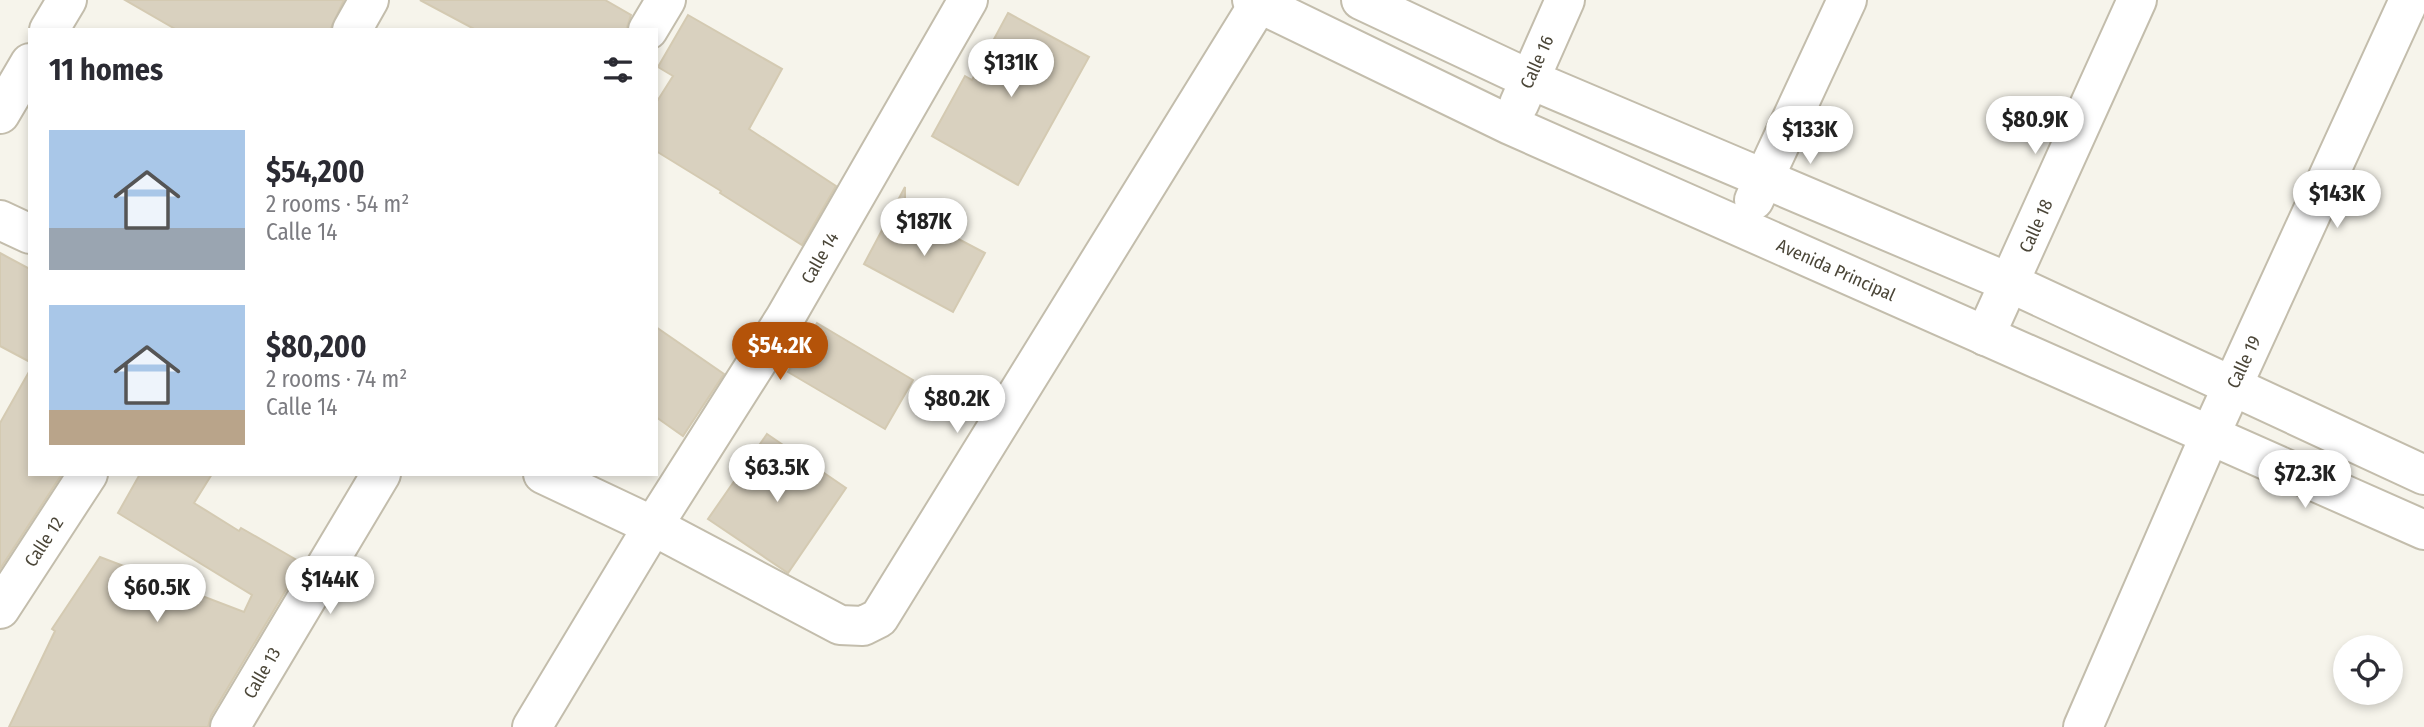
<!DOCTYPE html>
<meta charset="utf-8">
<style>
:root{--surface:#fff;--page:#f2f2f3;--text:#2b2b33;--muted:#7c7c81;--accent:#b45309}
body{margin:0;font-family:"Fira Sans Condensed",sans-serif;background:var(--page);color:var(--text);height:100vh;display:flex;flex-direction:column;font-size:26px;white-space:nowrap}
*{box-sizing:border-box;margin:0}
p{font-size:23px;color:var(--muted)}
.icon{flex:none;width:38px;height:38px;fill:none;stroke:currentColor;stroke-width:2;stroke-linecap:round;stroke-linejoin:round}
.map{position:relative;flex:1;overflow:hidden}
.sheet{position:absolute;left:28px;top:28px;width:630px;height:448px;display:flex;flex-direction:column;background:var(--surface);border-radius:0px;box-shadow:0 4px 10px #0003}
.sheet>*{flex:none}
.buttons{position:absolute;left:2333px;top:635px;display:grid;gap:14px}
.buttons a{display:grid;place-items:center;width:70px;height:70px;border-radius:50%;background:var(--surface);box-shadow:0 4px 10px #0003;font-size:35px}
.price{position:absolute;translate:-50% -60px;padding:0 16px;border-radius:24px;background:#fff;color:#222;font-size:23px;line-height:46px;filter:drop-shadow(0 2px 4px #0008)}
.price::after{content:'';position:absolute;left:50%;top:42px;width:21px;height:16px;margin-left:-10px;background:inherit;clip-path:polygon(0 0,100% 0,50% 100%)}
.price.active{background:var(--accent);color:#fff}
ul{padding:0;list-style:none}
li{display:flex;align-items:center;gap:21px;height:175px;padding:0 21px}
li span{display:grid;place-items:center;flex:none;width:196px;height:140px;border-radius:0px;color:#555}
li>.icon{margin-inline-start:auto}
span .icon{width:84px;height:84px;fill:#fffc;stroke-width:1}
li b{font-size:30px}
h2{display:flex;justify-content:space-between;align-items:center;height:84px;padding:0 21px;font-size:30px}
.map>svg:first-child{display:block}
.building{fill:#d9d1bf;stroke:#d4cab2;stroke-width:2}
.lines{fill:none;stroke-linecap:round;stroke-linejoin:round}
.street-casing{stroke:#c3bdac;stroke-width:42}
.street{stroke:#fff;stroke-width:38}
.labels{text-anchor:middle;stroke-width:6;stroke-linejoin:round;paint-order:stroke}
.street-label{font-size:18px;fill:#4b4638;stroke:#fff}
</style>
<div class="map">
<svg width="2424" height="727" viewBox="0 0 2424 727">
<rect width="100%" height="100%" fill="#f6f4eb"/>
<g class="building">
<path d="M125,0H344L330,30H177Z"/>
<path d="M420,0H605L631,15L626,30H476Z"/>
<path d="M1008,13L1089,57L1018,185L932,136L965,76L972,80Z"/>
<path d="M688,15L782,69L749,129L836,186L802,245L720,193L721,191L656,151V103L673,76L658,67Z"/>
<path d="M905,187V211L985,253L953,312L864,264Z"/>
<path d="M0,253L30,269V362L0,346Z"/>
<path d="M817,323L913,380L885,429L788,372Z"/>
<path d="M656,327L724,374L683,436L656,417Z"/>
<path d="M30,370V474H62L0,569V423Z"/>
<path d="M767,434L846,488L788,573L708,519Z"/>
<path d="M140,474H212L194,503L239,531L241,528L302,563L211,716L208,727H9L55,631L52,629L100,557L244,612L252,595L118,513Z"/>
</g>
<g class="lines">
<g class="street-casing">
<g id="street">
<path d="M1252,0L1510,125L2424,530"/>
<path d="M1361,0L1529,79L2010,283L2424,475"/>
<path d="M49,30L67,0"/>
<path d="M352,30L369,0"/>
<path d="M648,30L666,0"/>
<path d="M1519,104L1565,0"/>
<path d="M0,114L30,63"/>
<path d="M1754,200L1847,0"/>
<path d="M0,220L30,234"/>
<path d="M1985,336L2137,0"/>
<path d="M543,474L653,526L840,625L863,626L879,618L1261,0"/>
<path d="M0,609L88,474"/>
<path d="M230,727L381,474"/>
<path d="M532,727L653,526L785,318L968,0"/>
<path d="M2083,727L2210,435L2409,0"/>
</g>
</g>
<use href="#street" class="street"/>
</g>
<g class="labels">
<g class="street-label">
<text transform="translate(1537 62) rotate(-66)" y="6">Calle 16</text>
<text transform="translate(2036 226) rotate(-66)" y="6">Calle 18</text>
<text transform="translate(820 258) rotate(-60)" y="6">Calle 14</text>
<text transform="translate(1836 270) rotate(24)" y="6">Avenida Principal</text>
<text transform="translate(2244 362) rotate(-65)" y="6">Calle 19</text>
<text transform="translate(44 542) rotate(-57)" y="6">Calle 12</text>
<text transform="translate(262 673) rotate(-60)" y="6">Calle 13</text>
</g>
</g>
</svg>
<div class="buttons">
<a><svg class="icon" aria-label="locate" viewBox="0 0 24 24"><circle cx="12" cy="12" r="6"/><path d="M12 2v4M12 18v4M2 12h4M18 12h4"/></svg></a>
</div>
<b class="price" style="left:1011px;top:99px">$131K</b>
<b class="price" style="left:2035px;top:156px">$80.9K</b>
<b class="price" style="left:1810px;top:166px">$133K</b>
<b class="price" style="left:2337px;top:230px">$143K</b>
<b class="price" style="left:924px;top:258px">$187K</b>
<b class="price active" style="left:780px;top:382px">$54.2K</b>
<b class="price" style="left:957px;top:435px">$80.2K</b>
<b class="price" style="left:777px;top:504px">$63.5K</b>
<b class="price" style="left:2305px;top:510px">$72.3K</b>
<b class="price" style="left:330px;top:616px">$144K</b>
<b class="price" style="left:157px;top:624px">$60.5K</b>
<section class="sheet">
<h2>11 homes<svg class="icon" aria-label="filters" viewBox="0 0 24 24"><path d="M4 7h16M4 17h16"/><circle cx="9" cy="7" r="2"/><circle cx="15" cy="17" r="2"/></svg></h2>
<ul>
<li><span style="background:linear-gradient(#a9c7e8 70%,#9aa5b1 0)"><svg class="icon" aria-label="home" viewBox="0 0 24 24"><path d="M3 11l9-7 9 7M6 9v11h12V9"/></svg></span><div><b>$54,200</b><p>2 rooms · 54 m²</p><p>Calle 14</p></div></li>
<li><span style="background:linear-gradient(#a9c7e8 75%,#b9a48a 0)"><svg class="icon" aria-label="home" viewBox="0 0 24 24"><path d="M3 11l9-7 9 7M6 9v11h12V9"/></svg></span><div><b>$80,200</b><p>2 rooms · 74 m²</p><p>Calle 14</p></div></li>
</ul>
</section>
</div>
